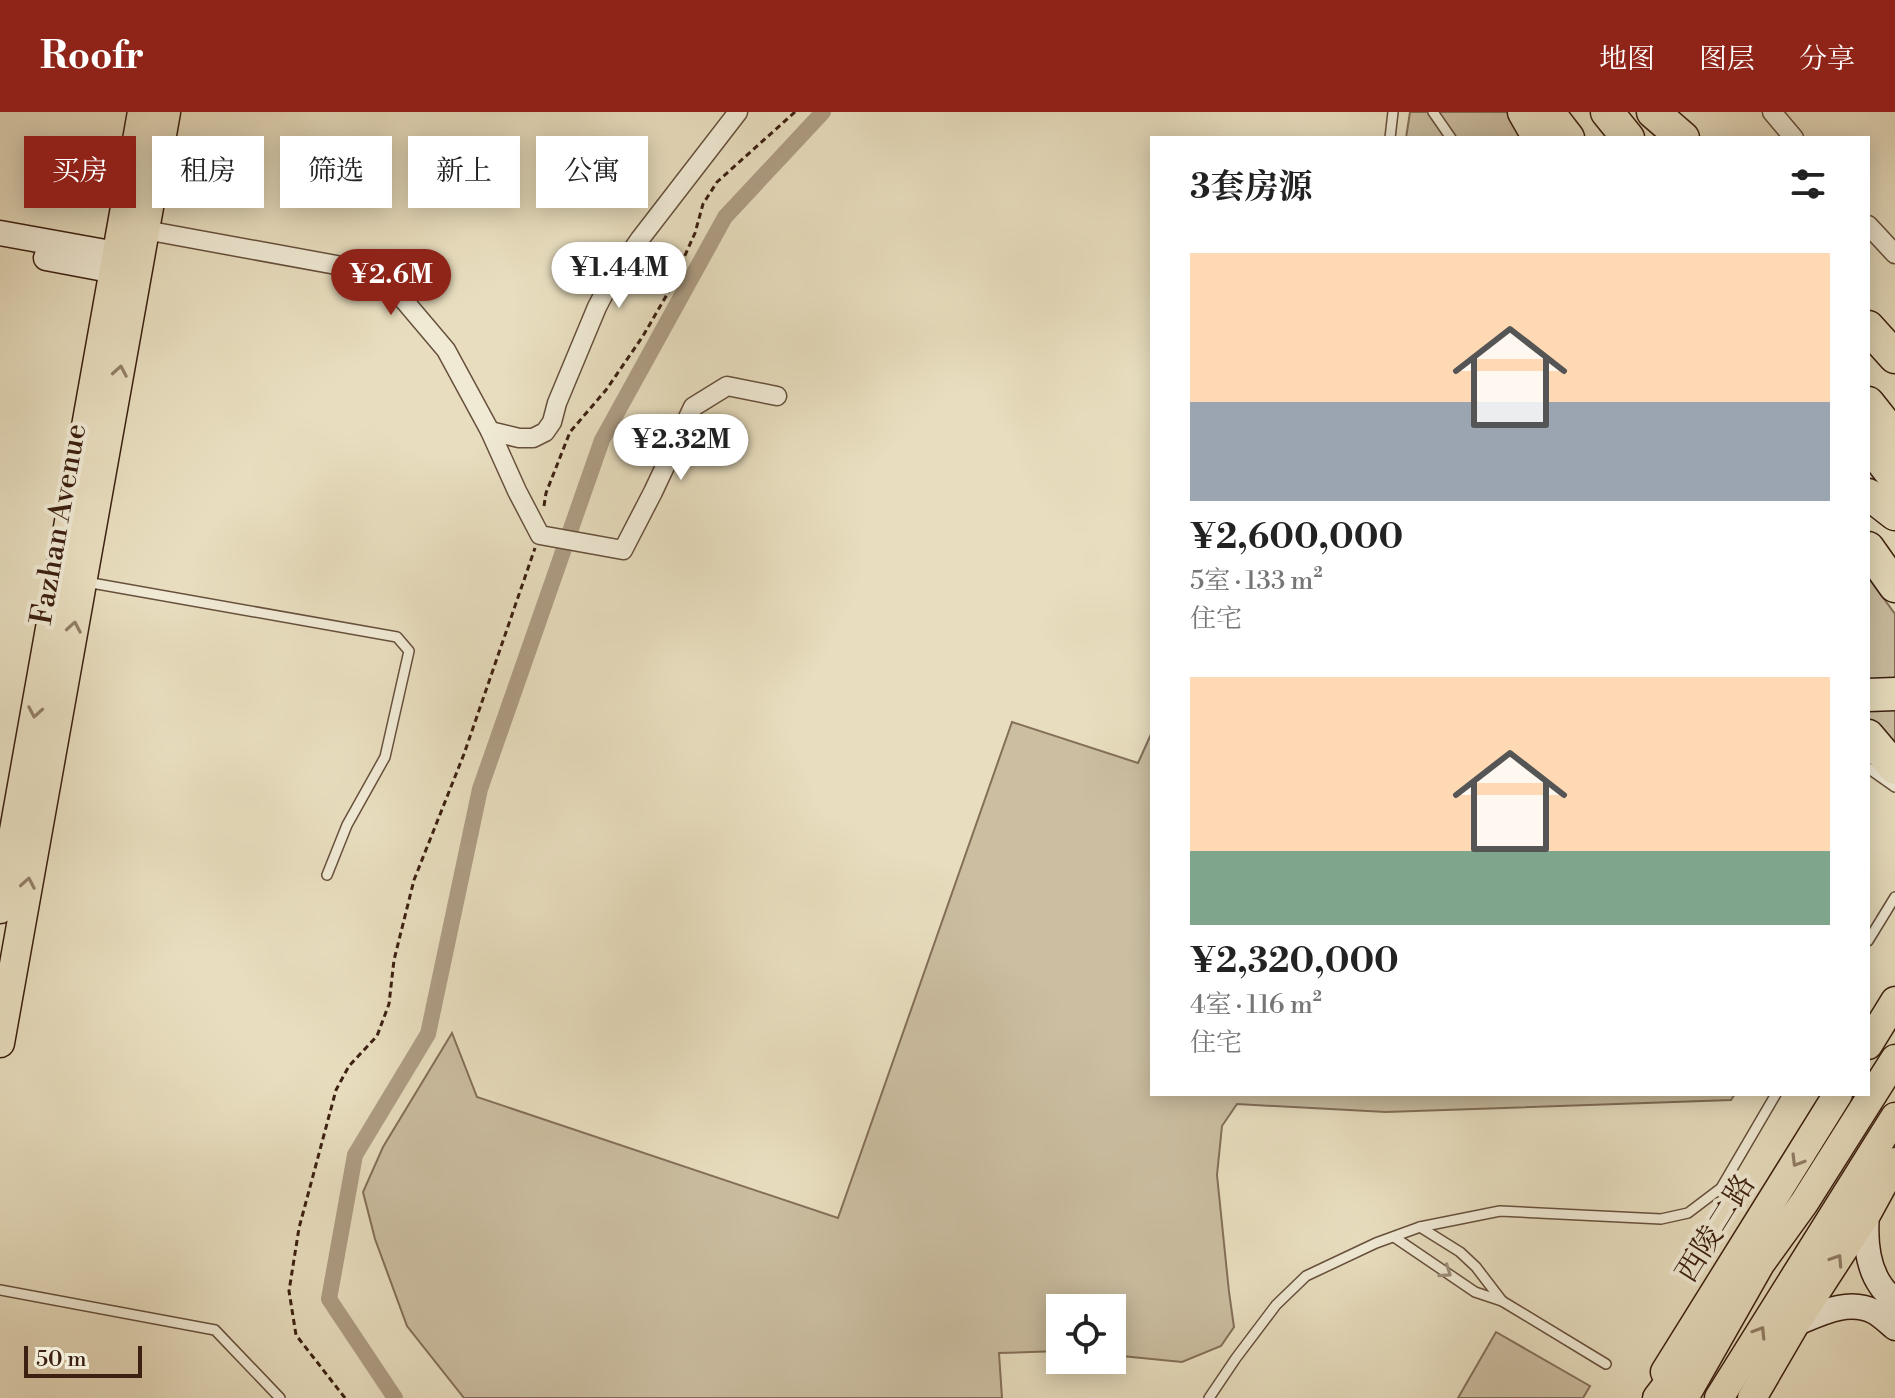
<!DOCTYPE html>
<html lang="zh">
<meta charset="utf-8">
<style>
:root{--surface:#fff;--page:#f6f6f6;--text:#222;--muted:#767676;--accent:#8f2418}
body{margin:0;font-family:"Libre Bodoni","Noto Serif SC",serif;background:var(--page);color:var(--text);height:100vh;display:flex;flex-direction:column;font-size:30px;white-space:nowrap}
*{box-sizing:border-box;margin:0}
p{font-size:26px;color:var(--muted)}
.icon{flex:none;width:44px;height:44px;fill:none;stroke:currentColor;stroke-width:2;stroke-linecap:round;stroke-linejoin:round}
.map{position:relative;flex:1;overflow:hidden}
.panel{position:absolute;left:1150px;top:24px;width:720px;height:960px;display:flex;flex-direction:column;background:var(--surface);border-radius:0px;box-shadow:0 4px 20px #0003}
.panel>*{flex:none}
.top-card{position:absolute;left:24px;top:24px;width:760px;height:72px;display:flex;gap:16px}
.tools{position:absolute;left:1046px;top:1182px;display:grid;gap:16px}
.tools a{display:grid;place-items:center;width:80px;height:80px;border-radius:0px;background:var(--surface);box-shadow:0 4px 20px #0003;font-size:40px}
.scale{position:absolute;left:24px;bottom:20px;width:118px;box-sizing:border-box;padding-left:8px;border:4px solid #3c2011;border-top:0;font-size:22px;line-height:28px;white-space:nowrap;color:#3c2011;-webkit-text-stroke:6px #f0ead5;paint-order:stroke}
.price{position:absolute;translate:-50% -68px;padding:0 18px;border-radius:28px;background:#fff;color:#222;font-size:26px;line-height:52px;filter:drop-shadow(0 2px 4px #0008)}
.price::after{content:'';position:absolute;left:50%;top:48px;width:24px;height:18px;margin-left:-12px;background:inherit;clip-path:polygon(0 0,100% 0,50% 100%)}
.price.current{background:var(--accent);color:#fff}
ul{padding:0;list-style:none}
li{display:grid;align-content:center;gap:16px;height:424px;padding:0 40px}
li span{display:grid;place-items:center;height:248px;border-radius:0px;color:#555}
li>.icon{margin-inline-start:auto}
span .icon{width:144px;height:144px;fill:#fffc;stroke-width:1}
li b{font-size:34px}
h2{display:flex;justify-content:space-between;align-items:center;height:96px;padding:0 40px;font-size:34px}
.pill{padding:0 28px;border-radius:0px;background:var(--surface);box-shadow:0 4px 20px #0003;font-size:28px;line-height:72px}
.pill.current{background:var(--accent);color:#fff}
header{display:flex;align-items:center;gap:48px;box-sizing:border-box;height:112px;padding:0 40px;background:var(--accent);color:#fff}
header strong{font-size:38px}
nav{display:flex;gap:44px;margin-inline-start:auto;font-size:28px}
.map>svg:first-child{display:block}
.green{fill:#cbbea1;stroke:#846f59;stroke-width:2}
.lines{fill:none;stroke-linecap:round;stroke-linejoin:round}
.canal{stroke:#ae9d84;stroke-width:16}
.service-casing{stroke:#67503c;stroke-width:12}
.minor-casing{stroke:#67503c;stroke-width:21}
.secondary-casing{stroke:#3c2011;stroke-width:27}
.primary-casing{stroke:#3c2011;stroke-width:31}
.trunk-casing{stroke:#3c2011;stroke-width:31}
.motorway-casing{stroke:#3c2011;stroke-width:35}
.path{stroke:#3c2011;stroke-width:3;stroke-dasharray:6 4;stroke-linecap:butt}
.service{stroke:#f0ead5;stroke-width:9}
.minor{stroke:#f0ead5;stroke-width:18}
.secondary{stroke:#f0ead5;stroke-width:24}
.primary{stroke:#e8debf;stroke-width:28}
.trunk{stroke:#e8debf;stroke-width:28}
.motorway{stroke:#e8debf;stroke-width:32}
.oneway{stroke:#927f68}
.oneway2{stroke:#9f8f7d}
.labels{text-anchor:middle;stroke-width:8;stroke-linejoin:round;paint-order:stroke}
.street-label{font-size:30px;fill:#3c2011;stroke:#f0ead5}
</style>
<header>
<strong>Roofr</strong>
<nav><a>地图</a><a>图层</a><a>分享</a></nav>
</header>
<div class="map">
<svg width="1895" height="1286" viewBox="0 0 1895 1286">
<rect width="100%" height="100%" fill="#e8debf"/>
<filter id="stains"><feTurbulence type="fractalNoise" baseFrequency=".0025" numOctaves="4"/><feColorMatrix values="0 0 0 0 .2 0 0 0 0 .09 0 0 0 0 .02 0 0 0 .5 -.17"/></filter>
<radialGradient id="worn" r=".72"><stop offset=".6" stop-color="#630" stop-opacity="0"/><stop offset="1" stop-color="#630" stop-opacity=".3"/></radialGradient>
<g class="green">
<path d="M1410,0H1519L1540,26H1406Z"/>
<path d="M1868,465L1895,502V669L1868,650Z"/>
<path d="M1012,610L1138,651L1152,620V982H1735L1731,988L1386,1000L1237,992L1222,1014L1217,1063L1229,1180L1234,1215L1221,1234L1182,1250L1112,1243V1196H1060V1239L999,1241L1002,1286H464L407,1214L375,1127L363,1080L383,1035L452,921L477,985L838,1106Z"/>
<path d="M1496,1220L1590,1274L1583,1286H1458Z"/>
</g>
<g class="lines">
<path class="canal" d="M395,1286L329,1187L355,1043L428,922L480,677L602,328L725,105L823,0"/>
<g class="service-casing">
<g id="service">
<path d="M1433,0L1451,26"/>
<path d="M1390,26L1393,0"/>
<path d="M86,470L397,525L409,539L385,645L347,713L327,763"/>
<path d="M1868,656L1895,675"/>
<path d="M1868,829L1895,785"/>
<path d="M1420,1115L1460,1140L1476,1155L1502,1189"/>
<path d="M1394,1125L1475,1180L1502,1189L1606,1252"/>
<path d="M0,1178L215,1218L280,1286"/>
<path d="M1209,1286L1236,1246L1276,1193L1306,1164L1376,1131L1420,1115L1500,1099L1661,1107L1688,1101L1721,1076L1776,982"/>
</g>
</g>
<g class="minor-casing">
<g id="minor">
<path d="M1772,0L1794,26"/>
<path d="M1868,113L1895,142"/>
<path d="M145,118L369,159L402,186L446,238L490,319L517,379L540,423L623,438L653,380L693,295L727,274L777,284"/>
<path d="M490,319L519,326H533L545,320L552,310L557,291L597,195L610,170L640,127L738,0"/>
</g>
</g>
<g class="secondary-casing">
<g id="secondary">
<path d="M0,121L133,145"/>
<path d="M46,146L131,162"/>
<path d="M1867,1101C1865,1125 1866,1153 1881,1174C1884,1179 1890,1184 1895,1188"/>
<path d="M1795,1212C1819,1202 1848,1186 1875,1200C1882,1204 1889,1211 1895,1216"/>
</g>
</g>
<g class="primary-casing">
<g id="primary">
<path d="M1868,933L1895,889"/>
<path d="M1665,1260L1838,982"/>
<path d="M1752,1286L1795,1212L1867,1101L1895,1050"/>
</g>
</g>
<g class="trunk-casing">
<g id="trunk">
<path d="M0,797L142,0"/>
<path d="M0,931L166,0"/>
<path d="M1657,1286L1694,1238"/>
<path d="M1684,1286L1760,1152L1804,1091L1895,947"/>
<path d="M1719,1286L1895,1005"/>
</g>
</g>
<g class="motorway-casing">
<g id="motorway">
<path d="M1524,0L1539,26"/>
<path d="M1548,0L1568,26"/>
<path d="M1607,0L1628,26"/>
<path d="M1653,0L1683,26"/>
<path d="M1868,215L1895,245"/>
<path d="M1868,291L1895,325"/>
<path d="M1868,331L1895,366"/>
<path d="M1868,383L1877,388L1895,402"/>
<path d="M1868,436L1895,474"/>
<path d="M1868,583L1895,582"/>
<path d="M1868,624L1895,656"/>
</g>
</g>
<g class="path">
<path d="M544,394L546,381L570,320L606,278L643,224L669,179L695,121L703,92L717,70L795,0"/>
<path d="M345,1286L296,1223L289,1179L299,1116L336,978L349,954L377,924L389,892L394,848L414,768L464,642L535,436"/>
</g>
<use href="#service" class="service"/>
<use href="#minor" class="minor"/>
<use href="#secondary" class="secondary"/>
<use href="#primary" class="primary"/>
<use href="#trunk" class="trunk"/>
<use href="#motorway" class="motorway"/>
</g>
<defs><path id="oneway-chevron" d="M-2-3.5L2.5 0L-2 3.5" fill="none" stroke-width="1.6" stroke-linecap="round" stroke-linejoin="round" transform="scale(2)"/></defs>
<g class="oneway">
<use href="#oneway-chevron" transform="translate(120 259) rotate(-80)"/>
<use href="#oneway-chevron" transform="translate(74 515) rotate(-80)"/>
<use href="#oneway-chevron" transform="translate(35 600) rotate(100)"/>
<use href="#oneway-chevron" transform="translate(28 771) rotate(-80)"/>
<use href="#oneway-chevron" transform="translate(1797 1049) rotate(121)"/>
<use href="#oneway-chevron" transform="translate(1837 1148) rotate(-57)"/>
<use href="#oneway-chevron" transform="translate(1760 1220) rotate(-58)"/>
</g>
<use class="oneway2" href="#oneway-chevron" transform="translate(1446 1160) rotate(34)"/>
<g class="labels">
<g class="street-label">
<text transform="translate(58 412) rotate(-80)" y="10">Fazhan Avenue</text>
<text transform="translate(1715 1116) rotate(-58)" y="10">西陵二路</text>
</g>
</g>
<rect width="100%" height="100%" filter="url(#stains)"/>
<rect width="100%" height="100%" fill="url(#worn)"/>
</svg>
<div class="tools">
<a><svg class="icon" aria-label="locate" viewBox="0 0 24 24"><circle cx="12" cy="12" r="6"/><path d="M12 2v4M12 18v4M2 12h4M18 12h4"/></svg></a>
</div>
<div class="scale">50 m</div>
<b class="price" style="left:619px;top:198px">¥1.44M</b>
<b class="price current" style="left:391px;top:205px">¥2.6M</b>
<b class="price" style="left:681px;top:370px">¥2.32M</b>
<div class="top-card">
<a class="pill current">买房</a>
<a class="pill">租房</a>
<a class="pill">筛选</a>
<a class="pill">新上</a>
<a class="pill">公寓</a>
</div>
<section class="panel">
<h2>3套房源<svg class="icon" aria-label="filters" viewBox="0 0 24 24"><path d="M4 7h16M4 17h16"/><circle cx="9" cy="7" r="2"/><circle cx="15" cy="17" r="2"/></svg></h2>
<ul>
<li><span style="background:linear-gradient(#ffd9b3 60%,#9aa5b1 0)"><svg class="icon" aria-label="home" viewBox="0 0 24 24"><path d="M3 11l9-7 9 7M6 9v11h12V9"/></svg></span><div><b>¥2,600,000</b><p>5室 · 133 m²</p><p>住宅</p></div></li>
<li><span style="background:linear-gradient(#ffd9b3 70%,#7fa58c 0)"><svg class="icon" aria-label="home" viewBox="0 0 24 24"><path d="M3 11l9-7 9 7M6 9v11h12V9"/></svg></span><div><b>¥2,320,000</b><p>4室 · 116 m²</p><p>住宅</p></div></li>
</ul>
</section>
</div>
